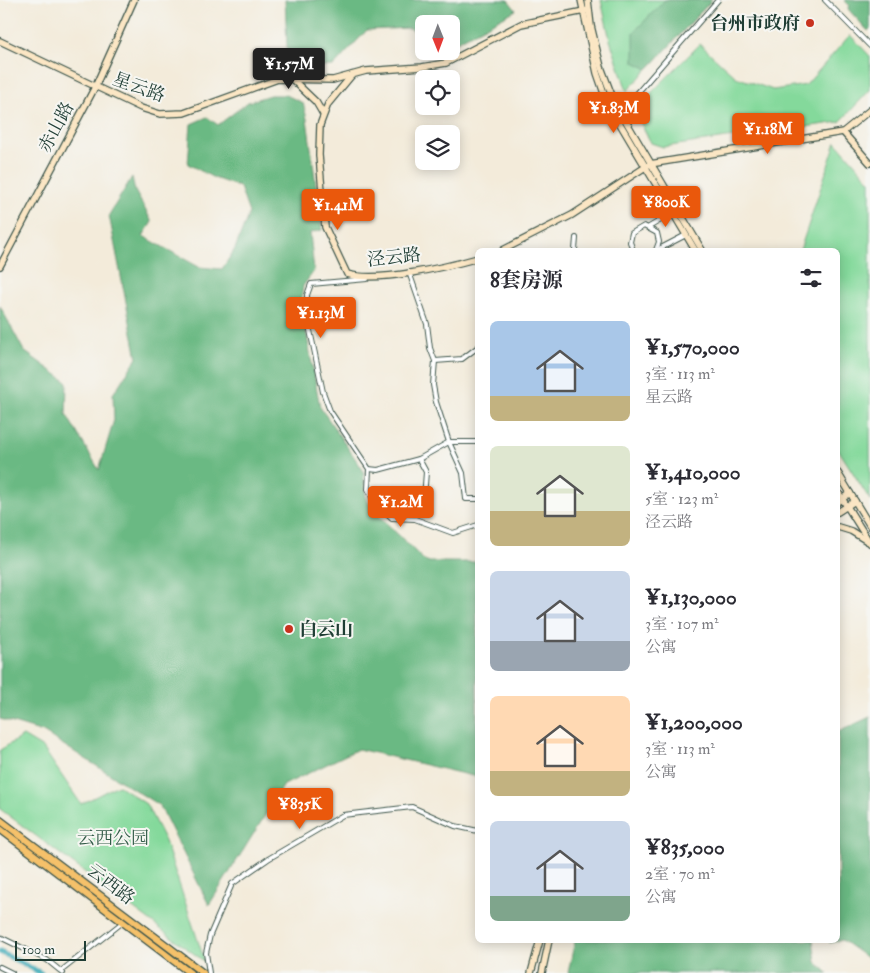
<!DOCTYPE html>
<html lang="zh">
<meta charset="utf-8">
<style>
:root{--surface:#fff;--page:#f7f7f7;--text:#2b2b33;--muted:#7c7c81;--accent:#ea580c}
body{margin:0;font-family:"IM FELL Double Pica","Noto Serif SC",serif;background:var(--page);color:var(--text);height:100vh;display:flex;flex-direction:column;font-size:19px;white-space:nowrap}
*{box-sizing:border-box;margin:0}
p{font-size:16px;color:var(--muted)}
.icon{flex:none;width:28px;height:28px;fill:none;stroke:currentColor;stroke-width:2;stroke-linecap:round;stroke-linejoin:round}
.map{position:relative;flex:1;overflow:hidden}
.panel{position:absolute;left:475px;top:248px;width:365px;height:695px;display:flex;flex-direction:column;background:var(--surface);border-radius:8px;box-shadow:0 2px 12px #0003}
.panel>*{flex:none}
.needle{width:32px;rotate:179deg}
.tools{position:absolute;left:415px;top:15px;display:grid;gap:10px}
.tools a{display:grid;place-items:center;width:45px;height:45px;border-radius:8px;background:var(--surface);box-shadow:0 2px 12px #0003;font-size:25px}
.scale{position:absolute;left:15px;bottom:12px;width:71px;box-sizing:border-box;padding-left:5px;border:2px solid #1f3d34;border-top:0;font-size:14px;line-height:18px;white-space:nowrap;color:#1f3d34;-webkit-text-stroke:4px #f6f6f2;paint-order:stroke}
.price{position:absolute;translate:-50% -42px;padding:0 11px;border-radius:5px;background:var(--accent);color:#fff;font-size:16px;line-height:32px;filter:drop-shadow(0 1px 2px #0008)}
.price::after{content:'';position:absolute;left:50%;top:30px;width:15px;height:11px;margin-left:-8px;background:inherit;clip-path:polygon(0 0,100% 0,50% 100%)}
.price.current{background:#222;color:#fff}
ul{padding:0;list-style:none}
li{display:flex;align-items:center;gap:15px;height:125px;padding:0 15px}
li span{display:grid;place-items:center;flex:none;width:140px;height:100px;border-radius:8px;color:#555}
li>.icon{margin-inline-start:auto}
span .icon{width:60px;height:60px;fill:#fffc;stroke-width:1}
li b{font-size:21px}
h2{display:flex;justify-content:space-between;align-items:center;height:60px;padding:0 15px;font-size:21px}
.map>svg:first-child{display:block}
.green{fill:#84d99b;stroke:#528b68}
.forest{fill:#6bb983;stroke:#457b5c}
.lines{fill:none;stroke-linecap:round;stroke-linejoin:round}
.canal{stroke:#3aaab7;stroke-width:5}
.street-casing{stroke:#3f574d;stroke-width:6}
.secondary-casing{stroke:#3f574d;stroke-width:8}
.primary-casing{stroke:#3f574d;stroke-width:9}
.street{stroke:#fff;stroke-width:4}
.secondary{stroke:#fbe6c4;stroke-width:5.5}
.primary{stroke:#f5c16b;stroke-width:6}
.poi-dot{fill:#c8321e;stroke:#f6f6f2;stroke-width:2}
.labels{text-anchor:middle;stroke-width:4;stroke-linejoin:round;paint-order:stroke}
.poi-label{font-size:18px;font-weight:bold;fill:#1f3d34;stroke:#f6f6f2;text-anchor:end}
.street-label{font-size:18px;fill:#1f3d34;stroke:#f6f6f2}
.park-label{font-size:18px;fill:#335c49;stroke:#f6f6f2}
</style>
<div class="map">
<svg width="870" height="973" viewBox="0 0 870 973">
<rect width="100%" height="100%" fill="#f6f6f2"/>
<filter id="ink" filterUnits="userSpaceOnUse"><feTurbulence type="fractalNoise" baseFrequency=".02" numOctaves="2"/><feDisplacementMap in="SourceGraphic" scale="10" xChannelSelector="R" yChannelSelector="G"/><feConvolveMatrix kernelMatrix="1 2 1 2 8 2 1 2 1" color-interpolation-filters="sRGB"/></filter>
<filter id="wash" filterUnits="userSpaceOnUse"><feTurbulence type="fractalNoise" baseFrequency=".0096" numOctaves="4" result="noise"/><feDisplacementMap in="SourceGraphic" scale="20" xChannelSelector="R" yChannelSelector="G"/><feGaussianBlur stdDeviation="1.12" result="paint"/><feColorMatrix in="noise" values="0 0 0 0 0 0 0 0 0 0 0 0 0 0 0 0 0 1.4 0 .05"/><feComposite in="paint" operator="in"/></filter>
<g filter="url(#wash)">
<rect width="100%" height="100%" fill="#f3ebda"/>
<g class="green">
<path d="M601,0H712L627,91L610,40Z"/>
<path d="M850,35L870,56V90L840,122L663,147L651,143L634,110L700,44L736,77L773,90L806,85Z"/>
<path d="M836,142L870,181V500L838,449V250H800Z"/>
<path d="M23,736L43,748L81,804L118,785L146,804L165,841L205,962L0,809V750Z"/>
</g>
<g class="forest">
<path d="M285,0H508L516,10L451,45V24H424V38L410,28L367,30L334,66L288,67Z"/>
<path d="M665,0H712L648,69L634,62V32Z"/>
<path d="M844,0H870V29L868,31L848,9L850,6Z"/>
<path d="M270,95H286L303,103L307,119L322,230L310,233L314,271L303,286L301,304L320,407L363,470L366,498L371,508L426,562H477V777L358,749L284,785L209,905L160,806L43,732L0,719V306L24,351L67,382L66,414L99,470L114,420L113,394L137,358L109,215L132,177L135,191L152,222L143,236L199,267L222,269L235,249L249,213L240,187L214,178L188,164L191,124L207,117L218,125L248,102Z"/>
<path d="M870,717V960L842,940L830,943L827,940H838V732Z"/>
<path d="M575,940H813L816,962L828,973H568Z"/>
</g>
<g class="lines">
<path class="canal" d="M0,952L41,973"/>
</g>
</g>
<g filter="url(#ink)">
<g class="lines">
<g class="street-casing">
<g id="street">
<path d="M825,0L870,46"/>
<path d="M620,113L718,0"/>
<path d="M649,227L673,213"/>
<path d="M575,250L576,238"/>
<path d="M633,250L630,242L632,233L644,226L657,233L659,242L656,250"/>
<path d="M657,250L686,235"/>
<path d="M409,272L427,324L430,348L435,361L433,385L436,402L449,442L463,473L466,499H478"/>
<path d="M367,279L311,284L307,295V316L323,392L330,411L369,469L368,489L374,501L392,518L415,519L453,533L478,525"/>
<path d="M435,361L462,359L478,347"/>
<path d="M419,459L426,472L424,498"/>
<path d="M369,469L378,470L419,459L449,442H478"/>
<path d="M0,937L47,960L63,973"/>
<path d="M0,967L12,973"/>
<path d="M61,971L123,922"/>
<path d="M209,973L206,953L210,935L232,884L268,859L343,815L412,807L455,826L478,831"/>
</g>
</g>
<g class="secondary-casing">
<g id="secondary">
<path d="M581,0L597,73L607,102L695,250"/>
<path d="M588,0L591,26L601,67L614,101L702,250"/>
<path d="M0,41L141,108L160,114L184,113L278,79L333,80L366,71L422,67L446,63L521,24L589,10"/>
<path d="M352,75L328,104L320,125L319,155L325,227L347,274C378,283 446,267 478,258"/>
<path d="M293,80L316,102L323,114"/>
<path d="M843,132L870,163"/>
<path d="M503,250L572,215L650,164L843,132L870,110"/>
<path d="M0,266L95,87L134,0"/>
<path d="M838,473L870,526"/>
<path d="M838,492L870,543"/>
<path d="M838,502L850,493"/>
<path d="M838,512L855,501"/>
<path d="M838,527L851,531L867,541"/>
<path d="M531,973L540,940"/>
<path d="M542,973L549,940"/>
</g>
</g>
<g class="primary-casing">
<g id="primary">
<path d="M0,820L203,973"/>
<path d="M0,829L190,973"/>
</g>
</g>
<use href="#street" class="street"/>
<use href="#secondary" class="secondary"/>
<use href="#primary" class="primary"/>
</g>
</g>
<g class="poi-dot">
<circle cx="810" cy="23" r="5"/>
<circle cx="289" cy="629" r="5"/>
</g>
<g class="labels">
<g class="poi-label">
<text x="800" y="29">台州市政府</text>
<text x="299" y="635" text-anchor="start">白云山</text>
</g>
<g class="street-label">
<text transform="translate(139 87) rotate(20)" y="6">星云路</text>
<text transform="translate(56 127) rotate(-62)" y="6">赤山路</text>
<text transform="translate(394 257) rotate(-6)" y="6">泾云路</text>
<text transform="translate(111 884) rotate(37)" y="6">云西路</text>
</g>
<g class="park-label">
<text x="113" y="844">云西公园</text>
</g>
</g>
</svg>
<div class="tools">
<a><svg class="needle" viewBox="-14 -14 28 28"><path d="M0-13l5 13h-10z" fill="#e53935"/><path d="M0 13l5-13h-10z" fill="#7c7c81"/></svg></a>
<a><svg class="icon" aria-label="locate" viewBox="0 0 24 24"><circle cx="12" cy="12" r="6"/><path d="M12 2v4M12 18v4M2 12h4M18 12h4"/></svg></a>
<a><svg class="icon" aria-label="layers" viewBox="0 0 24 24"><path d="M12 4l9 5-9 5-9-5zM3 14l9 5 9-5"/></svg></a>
</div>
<div class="scale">100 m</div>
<b class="price current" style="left:289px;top:90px">¥1.57M</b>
<b class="price" style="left:614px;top:134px">¥1.83M</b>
<b class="price" style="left:768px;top:155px">¥1.18M</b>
<b class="price" style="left:666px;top:228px">¥800K</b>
<b class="price" style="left:338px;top:231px">¥1.41M</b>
<b class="price" style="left:321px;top:339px">¥1.13M</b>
<b class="price" style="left:401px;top:528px">¥1.2M</b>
<b class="price" style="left:300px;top:830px">¥835K</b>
<section class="panel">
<h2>8套房源<svg class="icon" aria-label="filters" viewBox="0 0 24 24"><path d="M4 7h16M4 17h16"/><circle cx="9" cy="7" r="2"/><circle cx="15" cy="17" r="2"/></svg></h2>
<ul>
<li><span style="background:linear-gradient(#a9c7e8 75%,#c2b280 0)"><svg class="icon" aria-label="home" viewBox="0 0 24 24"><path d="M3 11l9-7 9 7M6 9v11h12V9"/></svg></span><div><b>¥1,570,000</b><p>3室 · 113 m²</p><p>星云路</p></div></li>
<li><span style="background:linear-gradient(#dfe7d0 65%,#c2b280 0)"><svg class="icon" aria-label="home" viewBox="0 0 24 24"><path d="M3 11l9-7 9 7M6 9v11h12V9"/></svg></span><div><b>¥1,410,000</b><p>5室 · 123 m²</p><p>泾云路</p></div></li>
<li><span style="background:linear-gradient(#c9d6e8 70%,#9aa5b1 0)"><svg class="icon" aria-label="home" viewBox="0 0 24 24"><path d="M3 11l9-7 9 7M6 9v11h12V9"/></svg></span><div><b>¥1,130,000</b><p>3室 · 107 m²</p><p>公寓</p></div></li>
<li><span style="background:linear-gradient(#ffd9b3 75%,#c2b280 0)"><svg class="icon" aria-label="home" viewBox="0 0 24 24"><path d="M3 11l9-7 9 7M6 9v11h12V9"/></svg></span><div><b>¥1,200,000</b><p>3室 · 113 m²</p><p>公寓</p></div></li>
<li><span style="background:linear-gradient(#c9d6e8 75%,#7fa58c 0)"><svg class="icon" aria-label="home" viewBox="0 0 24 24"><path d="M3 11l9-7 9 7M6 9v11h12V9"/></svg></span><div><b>¥835,000</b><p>2室 · 70 m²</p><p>公寓</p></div></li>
</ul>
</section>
</div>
